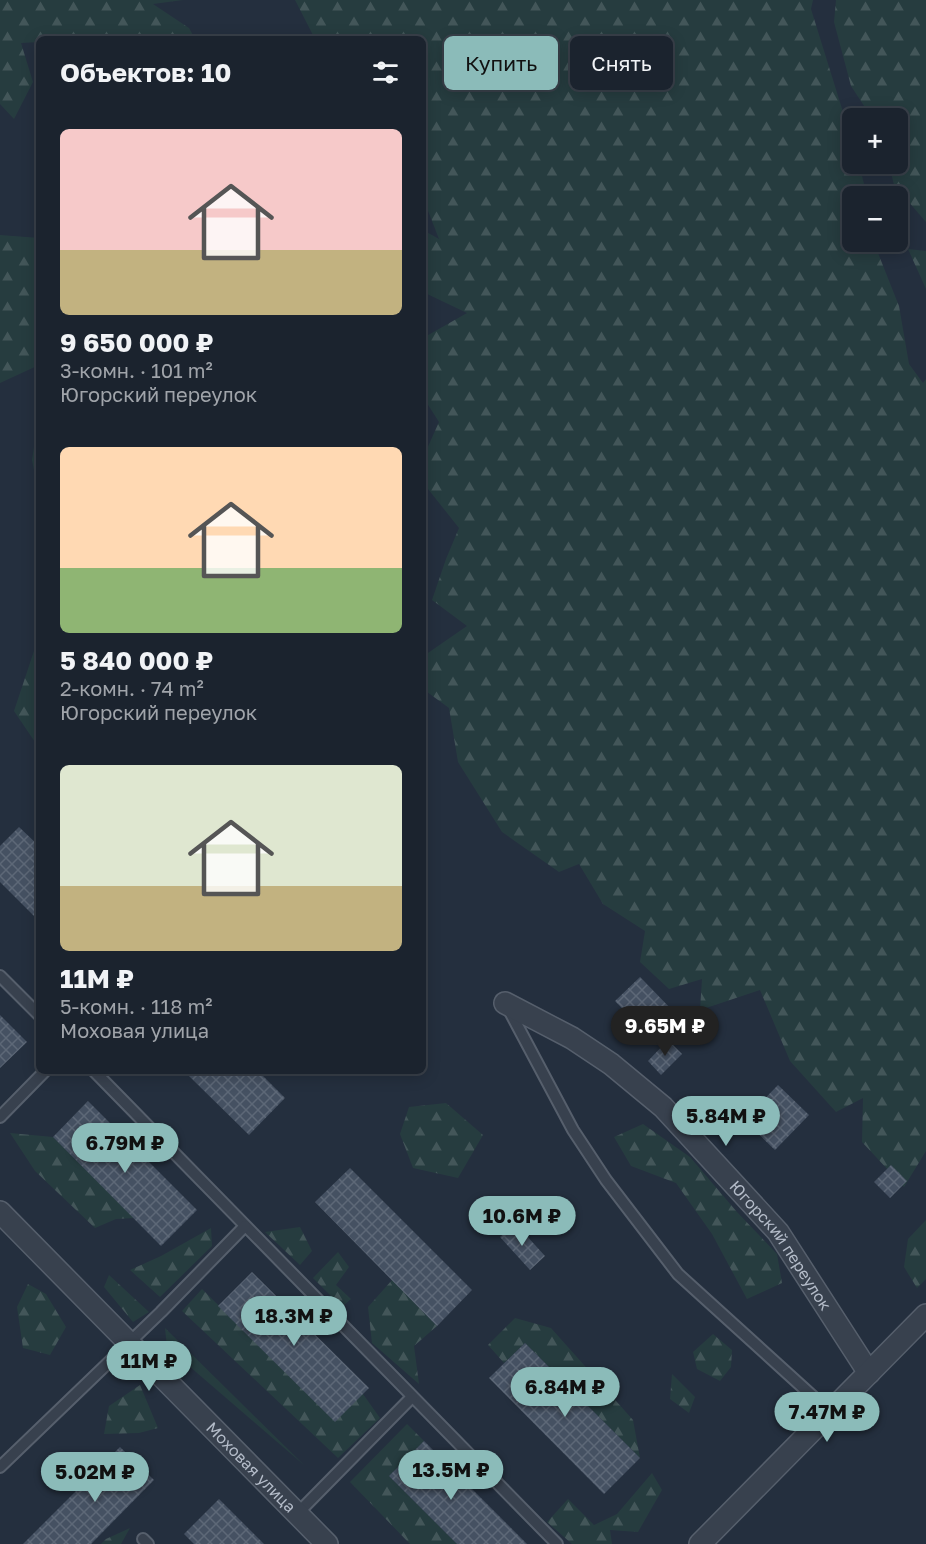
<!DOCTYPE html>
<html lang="ru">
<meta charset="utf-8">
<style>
:root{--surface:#1b232e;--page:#242b36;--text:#f1f3f6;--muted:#a0a4aa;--line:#39404a;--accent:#8bbbb9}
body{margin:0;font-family:"Golos Text",sans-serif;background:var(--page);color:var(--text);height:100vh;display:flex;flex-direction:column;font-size:22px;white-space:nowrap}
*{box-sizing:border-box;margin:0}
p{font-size:20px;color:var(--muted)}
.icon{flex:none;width:33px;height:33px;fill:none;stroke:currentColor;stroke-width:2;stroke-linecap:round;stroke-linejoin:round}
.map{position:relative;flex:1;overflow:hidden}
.sheet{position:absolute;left:36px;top:36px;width:390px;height:1038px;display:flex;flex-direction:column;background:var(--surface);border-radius:9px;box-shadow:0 3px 15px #0003,0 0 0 2px var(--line)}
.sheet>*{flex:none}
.banner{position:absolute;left:444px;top:36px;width:392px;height:54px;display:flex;gap:12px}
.buttons{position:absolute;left:842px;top:108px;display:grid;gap:12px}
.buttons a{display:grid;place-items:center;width:66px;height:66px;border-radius:9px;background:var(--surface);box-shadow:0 3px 15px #0003,0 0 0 2px var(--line);font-size:30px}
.price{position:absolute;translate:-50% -51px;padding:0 14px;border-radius:21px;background:var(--accent);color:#111;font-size:20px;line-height:39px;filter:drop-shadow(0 2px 3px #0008)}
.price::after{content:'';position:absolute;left:50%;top:36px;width:18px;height:14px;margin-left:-9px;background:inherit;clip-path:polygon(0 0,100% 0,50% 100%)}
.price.active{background:#222;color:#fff}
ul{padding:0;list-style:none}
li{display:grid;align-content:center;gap:12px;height:318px;padding:0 24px}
li span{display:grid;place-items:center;height:186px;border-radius:9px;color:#555}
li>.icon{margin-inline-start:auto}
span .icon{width:108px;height:108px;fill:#fffc;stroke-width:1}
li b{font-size:26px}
h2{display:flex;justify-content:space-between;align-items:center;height:72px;padding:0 24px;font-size:26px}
.pill{padding:0 21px;border-radius:9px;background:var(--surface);box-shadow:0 3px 15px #0003,0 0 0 2px var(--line);font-size:21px;line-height:54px}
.pill.active{background:var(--accent);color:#111}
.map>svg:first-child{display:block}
.forest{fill:url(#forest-firs)}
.building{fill:url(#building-cross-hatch)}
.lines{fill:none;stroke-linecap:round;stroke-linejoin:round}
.service-casing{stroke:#565f6c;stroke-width:14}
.minor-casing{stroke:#565f6c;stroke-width:24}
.service{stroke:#38414e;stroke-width:10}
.minor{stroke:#38414e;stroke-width:21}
.labels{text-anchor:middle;stroke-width:4.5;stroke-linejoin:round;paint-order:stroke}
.street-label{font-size:16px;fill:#b4bcc9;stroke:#1d2633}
</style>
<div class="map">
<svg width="926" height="1544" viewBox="0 0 926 1544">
<defs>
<pattern id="forest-firs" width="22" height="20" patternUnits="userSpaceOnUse" patternTransform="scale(1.5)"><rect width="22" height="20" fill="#263c3f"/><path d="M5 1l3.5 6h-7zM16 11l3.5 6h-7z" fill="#435659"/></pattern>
<pattern id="building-cross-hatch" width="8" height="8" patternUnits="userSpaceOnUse" patternTransform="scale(1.5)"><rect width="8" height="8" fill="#455162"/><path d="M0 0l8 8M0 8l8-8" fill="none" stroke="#5d6877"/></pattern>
</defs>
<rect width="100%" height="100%" fill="#242f3e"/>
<g class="forest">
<path d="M0,0H183L153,4L189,28L195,39H88V37L65,39H39V42L21,43L33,82L14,119L0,104Z"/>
<path d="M295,0H813L811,9L852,141V164H859L867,196H852V242H876L878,253L899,306L909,364L923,383L926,379V1151L904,1187L862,1142L863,1098L836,1112L790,1061L760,990L700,1010L702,979L669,989L640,962L645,931L603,904L579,864L559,872L502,832L458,762L449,708L423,689V667L425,655L467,626L432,600L446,559L459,528L428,489L426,451L439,422L423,397V338L467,313L423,292V230L439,239L423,198V39H315Z"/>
<path d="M836,0H926V222L894,185L889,164H897V118H872L851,86L834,22Z"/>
<path d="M0,235L39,238V365L0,383Z"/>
<path d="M908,249L926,251V289Z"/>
<path d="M39,415V495L32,460Z"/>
<path d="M39,636V748L14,711Z"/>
<path d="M446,1103L483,1135L458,1178L413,1168L400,1134L409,1107Z"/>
<path d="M643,1124L690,1157L737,1212L777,1254L782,1283L747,1299L712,1234L676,1183L631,1166L614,1137Z"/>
<path d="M10,1133L53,1137L134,1218L116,1219L95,1228L35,1171Z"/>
<path d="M926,1220V1279L917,1288L904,1267L908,1239Z"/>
<path d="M300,1227L312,1251L300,1265L265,1232Z"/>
<path d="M211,1228L212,1246L160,1297L130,1270L161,1256Z"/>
<path d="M338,1252L349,1267L336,1285L351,1299L342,1307L313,1278Z"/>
<path d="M109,1275L149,1312L133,1322L104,1287Z"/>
<path d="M392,1280L437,1326L414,1346L419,1384L372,1343L368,1307Z"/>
<path d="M28,1284L46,1294L66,1327L50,1355L23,1348L17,1307Z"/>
<path d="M202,1289L332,1418L363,1394L380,1418L338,1458L182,1311Z"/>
<path d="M515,1318L551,1328L633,1420L640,1458L525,1343L504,1363L488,1345Z"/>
<path d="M165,1328L304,1465L167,1347Z"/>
<path d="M713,1334L732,1350L731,1367L720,1381L697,1369L693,1352Z"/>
<path d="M672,1374L695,1397L689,1413L670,1399Z"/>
<path d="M140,1385L158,1428L139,1433L104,1434L109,1406Z"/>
<path d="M407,1424L424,1441L389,1476L457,1544H410L350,1482Z"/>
<path d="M652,1473L662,1490L638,1532L610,1530L612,1544H572L547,1522L568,1499L594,1525L617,1514Z"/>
<path d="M130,1528L121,1544H101L106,1539Z"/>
</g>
<g class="building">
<path d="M19,827L39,846V921L0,882V846Z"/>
<path d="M640,977L674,1012L660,1026L653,1018L642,1029L615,1001Z"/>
<path d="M0,1015L27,1042L0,1068Z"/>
<path d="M668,1040L682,1054L661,1075L648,1061Z"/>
<path d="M184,1071H258L285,1098L249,1135Z"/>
<path d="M778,1085L809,1115L775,1150L744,1120Z"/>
<path d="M88,1101L197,1210L161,1246L53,1137Z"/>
<path d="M891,1165L907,1181L890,1198L874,1182Z"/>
<path d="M350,1168L472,1290L437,1326L315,1202Z"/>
<path d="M515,1223L545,1256L530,1270L500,1237Z"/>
<path d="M252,1272L369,1388L335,1422L218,1306Z"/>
<path d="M525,1343L640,1458L604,1494L489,1378Z"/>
<path d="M424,1441L527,1544H457L389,1476Z"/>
<path d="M120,1447L154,1480L91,1544H23Z"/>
<path d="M219,1499L264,1544H194L184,1534Z"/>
</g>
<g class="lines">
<g class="service-casing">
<g id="service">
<path d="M0,976L39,1015"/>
<path d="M508,1008L573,1130L606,1180L678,1274L830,1412"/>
<path d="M94,1071L557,1544"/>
<path d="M0,1117L45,1071"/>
<path d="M0,1467L161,1312L245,1226"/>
<path d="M297,1514L412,1397"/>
<path d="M143,1539L148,1544"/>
</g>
</g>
<g class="minor-casing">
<g id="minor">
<path id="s1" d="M505,1003L572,1038L611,1064L663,1107L778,1232L869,1373"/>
<path id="s2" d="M0,1212L327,1544"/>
<path d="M700,1544L926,1315"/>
</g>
</g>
<use href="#service" class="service"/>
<use href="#minor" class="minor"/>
</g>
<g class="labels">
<g class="street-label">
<text dy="6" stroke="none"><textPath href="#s1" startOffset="372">Югорский переулок</textPath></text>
<text dy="6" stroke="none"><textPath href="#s2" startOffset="358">Моховая улица</textPath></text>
</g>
</g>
</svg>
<div class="buttons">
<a>+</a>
<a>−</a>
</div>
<b class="price active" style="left:665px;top:1057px">9.65M ₽</b>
<b class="price" style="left:726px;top:1147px">5.84M ₽</b>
<b class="price" style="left:125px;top:1174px">6.79M ₽</b>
<b class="price" style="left:522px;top:1247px">10.6M ₽</b>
<b class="price" style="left:294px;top:1347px">18.3M ₽</b>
<b class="price" style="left:149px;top:1392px">11M ₽</b>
<b class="price" style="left:565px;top:1418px">6.84M ₽</b>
<b class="price" style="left:827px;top:1443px">7.47M ₽</b>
<b class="price" style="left:451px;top:1501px">13.5M ₽</b>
<b class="price" style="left:95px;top:1503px">5.02M ₽</b>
<div class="banner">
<a class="pill active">Купить</a>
<a class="pill">Снять</a>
</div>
<section class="sheet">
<h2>Объектов: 10<svg class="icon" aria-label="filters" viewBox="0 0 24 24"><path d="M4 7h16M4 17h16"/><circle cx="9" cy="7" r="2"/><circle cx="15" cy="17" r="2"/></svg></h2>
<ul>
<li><span style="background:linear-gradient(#f6c9c9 65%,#c2b280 0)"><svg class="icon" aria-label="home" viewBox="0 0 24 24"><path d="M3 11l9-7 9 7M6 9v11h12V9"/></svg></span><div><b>9 650 000 ₽</b><p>3-комн. · 101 m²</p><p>Югорский переулок</p></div></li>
<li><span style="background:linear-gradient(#ffd9b3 65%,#8fb573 0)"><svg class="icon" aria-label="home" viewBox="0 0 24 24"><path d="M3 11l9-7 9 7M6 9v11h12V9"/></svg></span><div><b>5 840 000 ₽</b><p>2-комн. · 74 m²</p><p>Югорский переулок</p></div></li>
<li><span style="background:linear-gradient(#dfe7d0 65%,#c2b280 0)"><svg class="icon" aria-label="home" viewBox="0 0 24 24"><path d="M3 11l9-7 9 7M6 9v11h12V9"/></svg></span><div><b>11M ₽</b><p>5-комн. · 118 m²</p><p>Моховая улица</p></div></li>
</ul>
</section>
</div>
